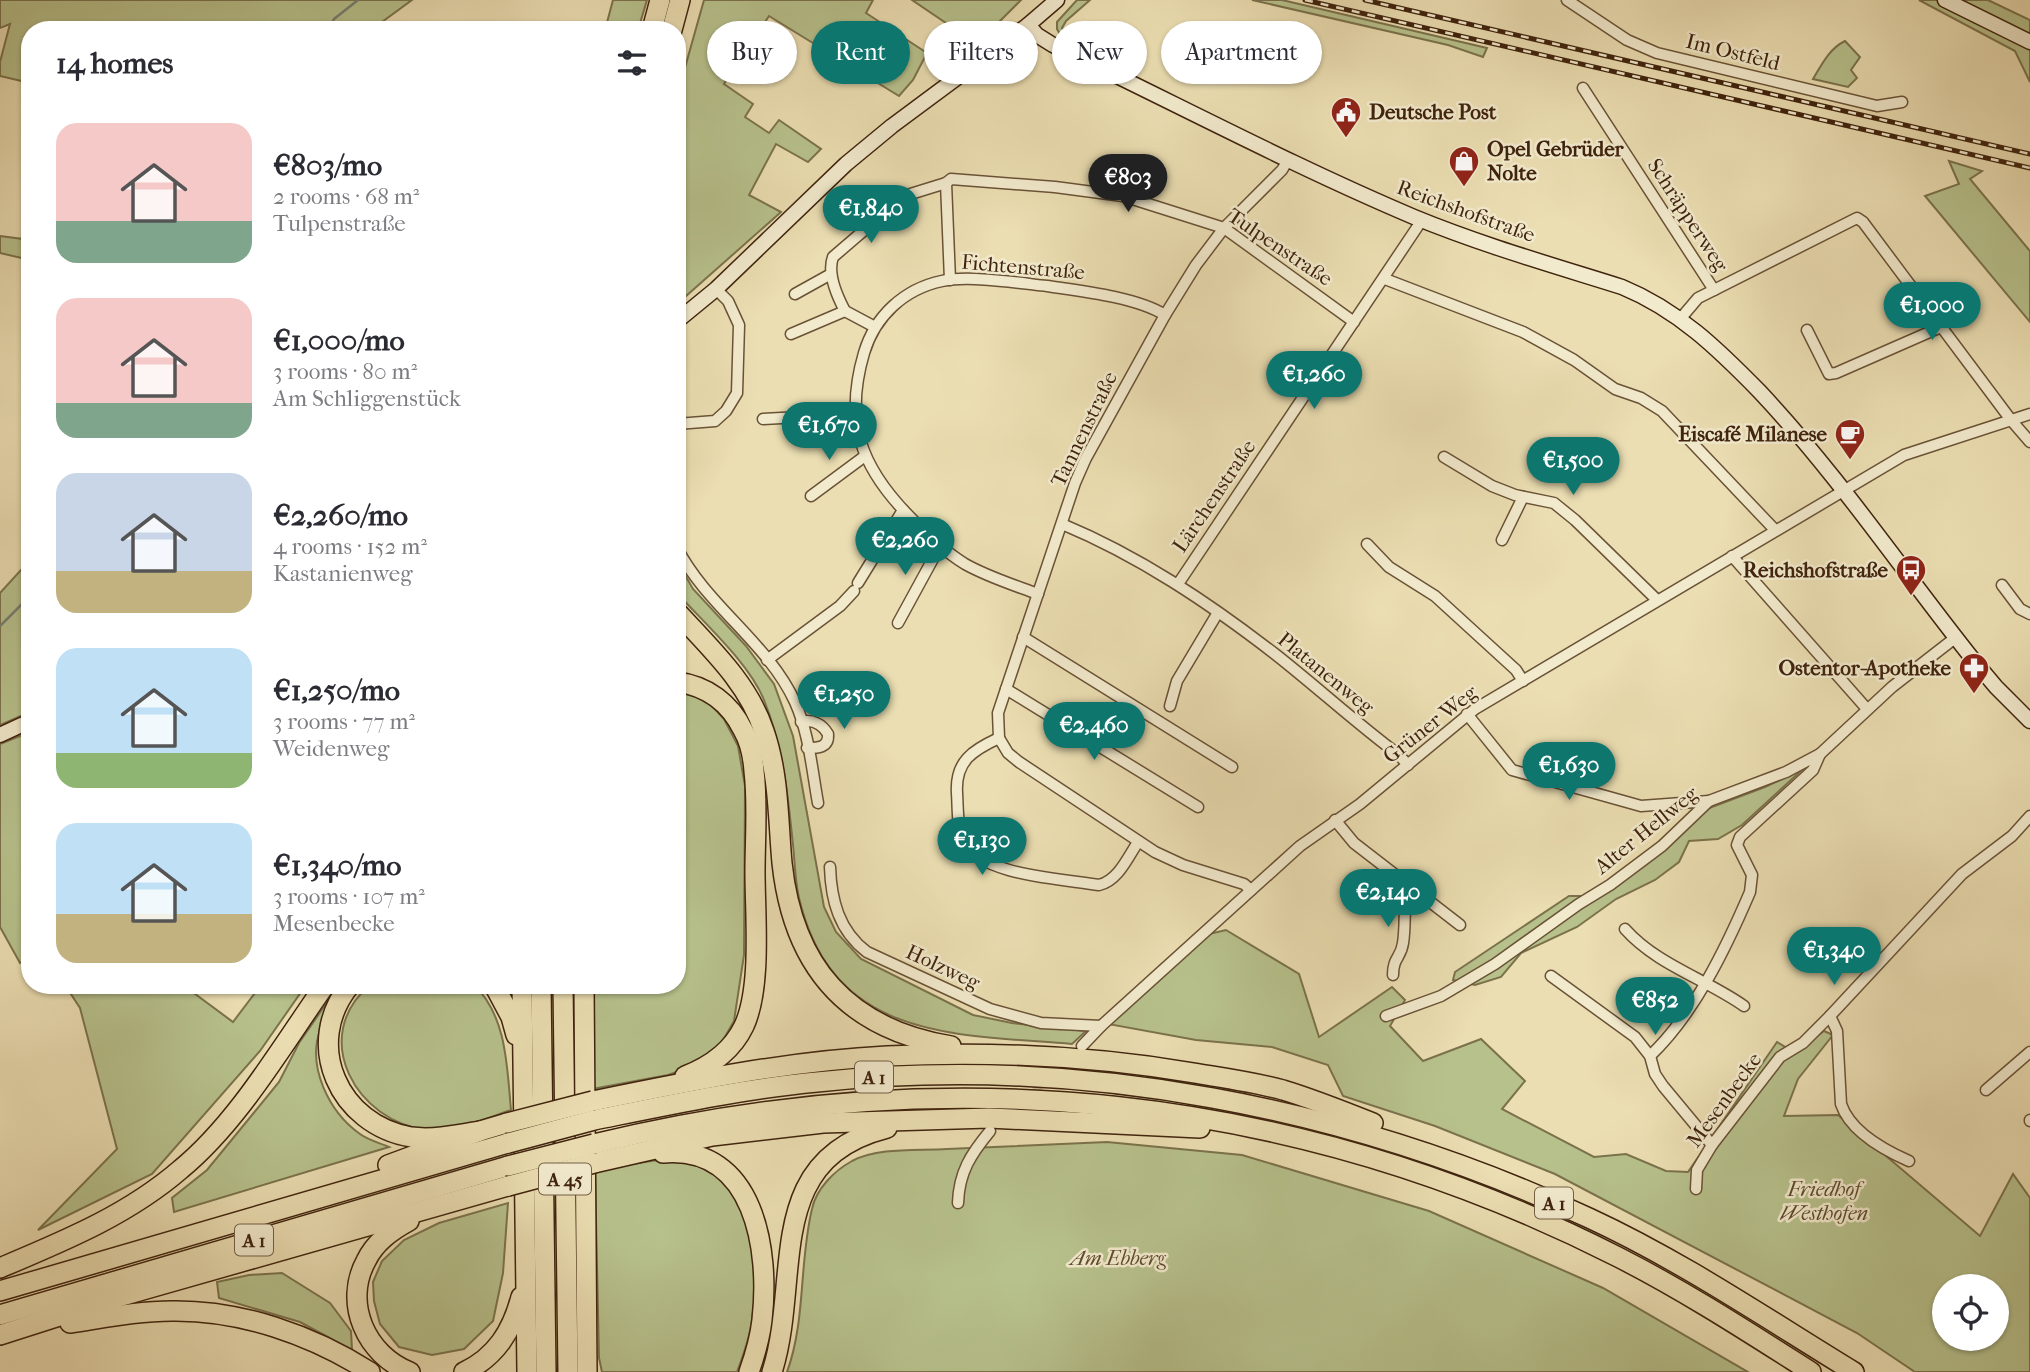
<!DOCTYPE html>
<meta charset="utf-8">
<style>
:root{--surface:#fff;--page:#f7f7f7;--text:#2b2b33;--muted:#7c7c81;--accent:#0f766e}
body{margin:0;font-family:"IM FELL French Canon",serif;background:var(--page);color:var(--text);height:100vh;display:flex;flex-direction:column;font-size:26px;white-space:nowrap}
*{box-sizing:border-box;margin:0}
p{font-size:23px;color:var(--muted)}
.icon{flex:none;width:38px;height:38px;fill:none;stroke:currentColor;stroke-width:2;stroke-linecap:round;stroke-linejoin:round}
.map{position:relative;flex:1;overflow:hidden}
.drawer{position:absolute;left:21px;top:21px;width:665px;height:973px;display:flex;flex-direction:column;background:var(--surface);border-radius:28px;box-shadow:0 2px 5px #0004}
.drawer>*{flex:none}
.top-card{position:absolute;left:707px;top:21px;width:665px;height:63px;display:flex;gap:14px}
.controls{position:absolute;left:1932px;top:1274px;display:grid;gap:14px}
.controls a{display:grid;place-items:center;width:77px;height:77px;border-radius:50%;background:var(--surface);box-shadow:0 2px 5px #0004;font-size:35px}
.price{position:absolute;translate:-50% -60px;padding:0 16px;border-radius:24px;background:var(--accent);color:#fff;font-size:23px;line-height:46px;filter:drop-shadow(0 2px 4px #0008)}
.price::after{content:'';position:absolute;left:50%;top:42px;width:21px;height:16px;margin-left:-10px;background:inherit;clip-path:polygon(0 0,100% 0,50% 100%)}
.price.selected{background:#222;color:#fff}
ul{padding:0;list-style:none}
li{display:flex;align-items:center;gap:21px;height:175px;padding:0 35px}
li span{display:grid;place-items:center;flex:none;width:196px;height:140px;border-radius:21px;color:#555}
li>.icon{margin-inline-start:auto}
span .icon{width:84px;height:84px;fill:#fffc;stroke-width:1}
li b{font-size:30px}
h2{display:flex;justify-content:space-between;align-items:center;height:84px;padding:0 35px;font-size:30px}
.pill{padding:0 24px;border-radius:32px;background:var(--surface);box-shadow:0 2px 5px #0004;font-size:24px;line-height:63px}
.pill.selected{background:var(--accent);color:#fff}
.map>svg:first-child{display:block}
.green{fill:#b7c18c;stroke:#7b724c;stroke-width:2;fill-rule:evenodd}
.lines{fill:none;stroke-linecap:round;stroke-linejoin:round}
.stream{stroke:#767e72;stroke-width:2.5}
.street-tunnel{stroke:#c9b991;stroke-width:10;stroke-dasharray:10 5;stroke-linecap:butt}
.street-casing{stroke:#6a5236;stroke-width:13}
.secondary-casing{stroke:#3f230d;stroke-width:17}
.highway-casing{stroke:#3f230d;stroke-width:22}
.street{stroke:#f2eacd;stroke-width:10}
.secondary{stroke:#f2eacd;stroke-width:14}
.highway{stroke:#ebdeb2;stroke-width:19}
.rail-casing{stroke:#3f230d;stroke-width:5}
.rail{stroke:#f2eacd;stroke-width:2.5;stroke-dasharray:8;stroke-linecap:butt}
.highway-bridge-casing{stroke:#3f230d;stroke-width:22;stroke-linecap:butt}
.highway-bridge{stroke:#ebdeb2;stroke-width:19}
.labels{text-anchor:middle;stroke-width:5;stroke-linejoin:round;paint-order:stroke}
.shield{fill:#f2eacd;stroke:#755f47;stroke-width:2}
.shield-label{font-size:19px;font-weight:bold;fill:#3f230d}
.street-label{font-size:21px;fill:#3f230d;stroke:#f2eacd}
.poi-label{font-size:21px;font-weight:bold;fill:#3f230d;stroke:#f2eacd;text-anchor:end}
.park-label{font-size:21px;font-style:italic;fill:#5d4a2d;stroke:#f2eacd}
</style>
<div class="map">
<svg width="2030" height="1372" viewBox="0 0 2030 1372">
<rect width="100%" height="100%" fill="#ebdeb2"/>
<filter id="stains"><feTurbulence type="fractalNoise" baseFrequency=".00286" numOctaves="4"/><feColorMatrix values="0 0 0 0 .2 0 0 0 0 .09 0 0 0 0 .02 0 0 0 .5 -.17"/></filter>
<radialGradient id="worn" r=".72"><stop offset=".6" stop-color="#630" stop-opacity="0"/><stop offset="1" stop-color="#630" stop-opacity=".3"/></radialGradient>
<g class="green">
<path d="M0,0H412L371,30H30V83L0,76V62L10,24L0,28Z"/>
<path d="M613,0H647L638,30H605Z"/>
<path d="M704,0H873L866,13L927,53L913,80L899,96L769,16L724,84L753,104L745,117L769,133L779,120L821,149L808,162L776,144L749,195L781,212L677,304V96Z"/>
<path d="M912,0H1021L977,44Z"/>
<path d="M1077,0H1090L1066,21L1062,28L1068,38L1061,36L1057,29V22Z"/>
<path d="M1252,0H1282L1487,48L1483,57L1448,45Z"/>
<path d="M1919,0H1988L2030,20V82L2015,51Z"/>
<path d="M1845,41L1860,57L1851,70L1857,78L1848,87L1813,79C1822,64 1829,49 1845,41Z"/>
<path d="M1949,161L1982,171L1970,179L2030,251V322L1925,196L1959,184Z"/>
<path d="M0,236L30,240V260L0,253Z"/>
<path d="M30,560V712L0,725V593Z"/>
<path d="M677,561L693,589L746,646L774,684L793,736L824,907L836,932L861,959L973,1015L1012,1023L1086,1031L1072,1044C954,1034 833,1041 799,898C795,881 795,863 793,845C788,795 783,747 764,700C749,663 704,623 677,593Z"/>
<path d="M677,693L703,696L724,719L738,746L745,786L744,955L734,1021L718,1049L688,1068L668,1075L592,1089L591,985H677Z"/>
<path d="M30,732V958L20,963L0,927V744Z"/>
<path d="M1803,769L1742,825L1718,839L1689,841L1679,862L1655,880L1616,899L1577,927L1521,953L1501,977L1475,985L1453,980L1455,972L1569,896H1601L1704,810L1765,787Z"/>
<path d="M1226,930L1299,974L1319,1037L1392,987L1405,1000L1390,1026L1423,1061L1481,1039L1525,1081L1502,1109L1594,1157L1626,1154L1666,1171L1688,1172L1777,1042L1794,1052L1824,1031L1833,1035L1798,1079L1784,1116L1838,1115L1980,1236L2013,1174L2030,1198V1372H1915L1857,1333L1555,1174L1435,1126L1343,1096L1328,1065L1272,1047L1196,1040L1108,1024L1209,934ZM1944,1286H1997V1339H1944Z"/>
<path d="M65,985H183L233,1022L261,985H306L260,1051L152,1174L38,1230L117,1149L80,1008Z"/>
<path d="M339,985C333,1000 325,1015 320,1030C307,1067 329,1112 360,1134C368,1140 380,1143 389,1147L174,1212L172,1198L207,1170L279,1082L299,1043Z"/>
<path d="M370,985H474C507,1016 507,1068 511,1110C485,1119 456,1132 428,1130C357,1123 308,1037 370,985Z"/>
<path d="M1107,1142L1242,1155L1429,1211L1603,1288L1748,1372H787C806,1320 799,1262 812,1209C816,1189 834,1171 852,1161C879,1147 917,1151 947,1149C1000,1147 1053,1144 1107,1142Z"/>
<path d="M664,1159C678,1161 692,1163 706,1169C754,1191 759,1275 752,1320C750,1338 743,1355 737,1372H602L599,1358L595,1173L613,1167Z"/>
<path d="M508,1203L503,1273L493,1321L464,1349L432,1355L399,1347L380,1324L374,1301L373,1282L382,1261L404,1240L439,1223Z"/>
<path d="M282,1273L330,1303L351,1331L352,1350L300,1322L219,1298L217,1282L249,1275Z"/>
</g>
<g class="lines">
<g class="stream">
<path d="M328,30L334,19L358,0"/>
<path d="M0,626L30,596"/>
</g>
<path class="street-tunnel" d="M1023,1100L1068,1059"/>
<g class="street-casing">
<g id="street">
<path d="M1567,0L1627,40L1657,53L1877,106L1902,102"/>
<path d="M1583,88L1714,290L1698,298L1681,318"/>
<path d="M1385,279L1523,332L1574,360L1615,389L1641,398L1662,411L1775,530"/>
<path d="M950,280L946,183L951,179L1055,187L1123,196L1224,228L1354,322"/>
<path d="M1714,290L1857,218L1863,222L2011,420L2030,442"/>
<path d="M795,294L831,274"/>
<path d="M875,327L845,311C837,296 827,273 833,257L904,196L946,183"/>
<path d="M1807,330L1829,374L1836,373L1941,327"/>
<path d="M791,334L845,311"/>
<path d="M763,419L855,414"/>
<path d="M677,424L715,421L726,411L737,393L739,325L728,301L716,289"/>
<path d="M1444,457L1492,486L1515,495L1554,503L1575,520L1657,600"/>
<path d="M811,496L865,456"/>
<path d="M1062,524C1139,556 1209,603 1275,654C1317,687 1356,723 1399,755L1408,765"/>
<path d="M1502,540L1523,497"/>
<path d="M1367,544L1389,567L1435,596L1516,670L1523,681"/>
<path d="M677,548C707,606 768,643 795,702C809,733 812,770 818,803"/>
<path d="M1732,556L1867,709"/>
<path d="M858,583L903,510"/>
<path d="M1178,584L1422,220"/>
<path d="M2002,585L2020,609L2030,614"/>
<path d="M1038,594C1014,585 988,577 965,564C944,551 926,534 909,516C860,466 844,421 864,353C875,316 904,289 942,281C969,275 1019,283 1047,286C1081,291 1136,297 1165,315"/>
<path d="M898,623L940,546"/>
<path d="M1023,637L1232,767"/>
<path d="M767,660L840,606L854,591"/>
<path d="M1006,689L1198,807"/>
<path d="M1170,706L1177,681L1217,614"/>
<path d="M1467,714L1512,770L1641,806L1709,801"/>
<path d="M801,722C812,719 822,724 828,734C829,748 818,748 807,748"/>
<path d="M999,738C973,750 955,761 957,793C958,808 957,827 963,841C980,876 1065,879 1099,885C1118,881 1128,857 1138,842"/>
<path d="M1335,820L1354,843L1460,925"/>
<path d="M830,867C831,900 839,931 867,952L990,1009L1041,1023L1101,1026"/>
<path d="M1251,890L1244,884L1183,865L1155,852L1019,762L1008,753L999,738L998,713L1075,483L1086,458L1165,315L1196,265L1224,228L1282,170L1288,160"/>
<path d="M1625,929C1657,965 1706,979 1744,1006"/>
<path d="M1393,975C1393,957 1401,958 1403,943C1406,924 1403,905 1408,886"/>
<path d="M1551,976L1635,1037L1650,1056L1655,1074L1663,1086L1712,1145"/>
<path d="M1386,1016L1441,996L1495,964L1579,904L1610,885L1662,846L1709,801L1786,772L1820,754L1892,687L1955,638"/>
<path d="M1830,1016L1837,1031L1841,1104C1850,1131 1884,1150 1909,1161"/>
<path d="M1082,1046L1101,1026L1300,846L1360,804L1475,709L1904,455L2030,414"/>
<path d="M1650,1056C1695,1013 1726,948 1750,892L1752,875L1737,845L1740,837L1813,770L1820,754"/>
<path d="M1986,1090L2030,1052"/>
<path d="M2030,1120V1121"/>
<path d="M1696,1189L1697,1170L1712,1145L1780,1057L1803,1043L1830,1016L1962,874L2012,836L2030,816"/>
<path d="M958,1203C959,1172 971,1154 990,1131"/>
</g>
</g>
<g class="secondary-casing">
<g id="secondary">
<path d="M1945,0L2030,42"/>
<path d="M1028,25L1037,35L1053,45C1173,102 1291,165 1414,217C1482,245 1552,265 1622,287C1678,310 1718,349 1760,392C1839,476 1903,572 1975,662L1996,687L2030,721"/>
<path d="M677,321L716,289L846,164L892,126L1028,25L1057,0"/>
<path d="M0,735L30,721"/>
</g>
</g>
<g class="highway-casing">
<g id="highway">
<path d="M652,30L660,0"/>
<path d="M672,30L680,0"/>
<path d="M677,612C711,649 748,683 764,731C779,774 778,819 782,863C793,966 847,1029 951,1046"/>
<path d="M677,682C707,686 730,703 743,730C750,742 753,757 754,771C758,804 755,839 755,872C755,915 762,987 744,1026C732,1051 711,1066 685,1076"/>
<path d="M350,985C302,1044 339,1125 411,1137C433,1140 457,1135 480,1131"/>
<path d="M494,985L511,1017L516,1035"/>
<path d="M522,985L527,1372"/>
<path d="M541,985L546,1372"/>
<path d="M563,985L568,1372"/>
<path d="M584,985L587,1372"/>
<path d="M593,1101C690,1081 788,1061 887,1056C989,1051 1093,1056 1194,1073C1224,1078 1254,1082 1283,1090C1313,1099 1343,1111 1373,1123"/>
<path d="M594,1120C668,1105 742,1089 817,1082C1081,1054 1349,1107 1589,1218C1682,1261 1767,1319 1854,1372"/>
<path d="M594,1144C946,1058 1294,1092 1618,1257C1685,1291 1748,1332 1811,1372"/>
<path d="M663,1153C755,1145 770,1251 762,1320C760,1338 755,1355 749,1372"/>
<path d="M594,1163L712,1136L823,1123L989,1118L1200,1128"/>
<path d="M388,1165L480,1131L507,1123"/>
<path d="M409,1221C391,1231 375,1242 366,1261C343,1303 366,1355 410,1372"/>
<path d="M0,1268C64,1241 128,1215 181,1169C238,1122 282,1046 325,985"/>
<path d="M0,1291L508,1143"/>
<path d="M0,1315L508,1166"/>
<path d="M70,1323C104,1318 137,1311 172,1311C241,1310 312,1335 370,1372"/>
<path d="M0,1335L125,1295L508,1186"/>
<path d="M464,1372C496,1357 512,1331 521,1297"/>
<path d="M772,1372C802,1278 761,1160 887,1128"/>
</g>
</g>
<use href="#street" class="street"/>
<use href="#secondary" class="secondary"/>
<use href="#highway" class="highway"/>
<g class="rail-casing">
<g id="rail">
<path d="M1305,0L2030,168"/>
<path d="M1365,0L2030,154"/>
</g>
</g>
<use href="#rail" class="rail"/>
<g class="highway-bridge-casing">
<g id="highway-bridge">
<path d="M507,1123L593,1101"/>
<path d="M508,1143L594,1120"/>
<path d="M508,1166L594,1144"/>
<path d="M508,1186L594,1163"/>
</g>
</g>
<use href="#highway-bridge" class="highway-bridge"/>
</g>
<defs>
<g id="civic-pin" transform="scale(1.575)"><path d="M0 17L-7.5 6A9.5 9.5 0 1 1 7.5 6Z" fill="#8f2418" stroke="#f2eacd"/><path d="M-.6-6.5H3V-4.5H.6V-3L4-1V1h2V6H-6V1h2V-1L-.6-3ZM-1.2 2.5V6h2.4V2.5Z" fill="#fff"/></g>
<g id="shop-pin" transform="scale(1.575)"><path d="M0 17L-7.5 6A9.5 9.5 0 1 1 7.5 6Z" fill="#8f2418" stroke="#f2eacd"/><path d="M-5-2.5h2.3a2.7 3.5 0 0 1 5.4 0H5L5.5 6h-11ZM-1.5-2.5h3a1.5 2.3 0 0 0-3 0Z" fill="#fff"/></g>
<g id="cafe-pin" transform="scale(1.575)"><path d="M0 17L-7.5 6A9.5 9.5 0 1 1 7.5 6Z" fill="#8f2418" stroke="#f2eacd"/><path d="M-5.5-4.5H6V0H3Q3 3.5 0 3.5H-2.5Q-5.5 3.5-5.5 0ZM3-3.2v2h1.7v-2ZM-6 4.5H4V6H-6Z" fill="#fff"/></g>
<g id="bus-pin" transform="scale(1.575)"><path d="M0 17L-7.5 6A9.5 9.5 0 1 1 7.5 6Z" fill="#8f2418" stroke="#f2eacd"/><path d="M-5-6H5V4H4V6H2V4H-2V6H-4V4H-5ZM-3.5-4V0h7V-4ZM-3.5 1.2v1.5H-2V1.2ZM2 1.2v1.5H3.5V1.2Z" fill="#fff"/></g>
<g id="pharmacy-pin" transform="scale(1.575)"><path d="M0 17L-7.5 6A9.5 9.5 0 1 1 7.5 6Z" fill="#8f2418" stroke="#f2eacd"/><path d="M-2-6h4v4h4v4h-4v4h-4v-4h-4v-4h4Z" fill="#fff"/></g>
</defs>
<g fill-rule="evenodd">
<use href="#civic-pin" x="1346" y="112"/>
<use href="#shop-pin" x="1464" y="161"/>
<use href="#cafe-pin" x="1850" y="434"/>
<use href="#bus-pin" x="1911" y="570"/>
<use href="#pharmacy-pin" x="1974" y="668"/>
</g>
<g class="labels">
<g class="shield">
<rect x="855" y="1061.5" width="38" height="31" rx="5"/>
<rect x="539" y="1163.5" width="52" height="31" rx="5"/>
<rect x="1535" y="1187.5" width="38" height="31" rx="5"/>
<rect x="235" y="1224.5" width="38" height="31" rx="5"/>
</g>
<g class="shield-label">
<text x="874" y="1084">A 1</text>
<text x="565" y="1186">A 45</text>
<text x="1554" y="1210">A 1</text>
<text x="254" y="1247">A 1</text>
</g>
<g class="street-label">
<text transform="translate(1733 52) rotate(14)" y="7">Im Ostfeld</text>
<text transform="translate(1466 211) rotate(20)" y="7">Reichshofstraße</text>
<text transform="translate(1688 215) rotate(57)" y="7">Schräpperweg</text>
<text transform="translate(1280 247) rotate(34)" y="7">Tulpenstraße</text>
<text transform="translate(1023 267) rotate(5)" y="7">Fichtenstraße</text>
<text transform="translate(1084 429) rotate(-64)" y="7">Tannenstraße</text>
<text transform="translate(1214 496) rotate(-56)" y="7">Lärchenstraße</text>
<text transform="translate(1326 673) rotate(39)" y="7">Platanenweg</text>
<text transform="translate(1430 724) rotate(-38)" y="7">Grüner Weg</text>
<text transform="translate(1646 830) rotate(-39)" y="7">Alter Hellweg</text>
<text transform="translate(943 967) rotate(25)" y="7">Holzweg</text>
<text transform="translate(1724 1100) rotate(-54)" y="7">Mesenbecke</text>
</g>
<g class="poi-label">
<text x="1369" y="119" text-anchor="start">Deutsche Post</text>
<text x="1487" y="156" text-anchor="start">Opel Gebrüder<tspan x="1487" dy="24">Nolte</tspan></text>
<text x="1827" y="441">Eiscafé Milanese</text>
<text x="1888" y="577">Reichshofstraße</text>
<text x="1951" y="675">Ostentor-Apotheke</text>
</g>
<g class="park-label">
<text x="1824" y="1196">Friedhof<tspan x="1824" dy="24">Westhofen</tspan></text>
<text x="1118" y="1265">Am Ebberg</text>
</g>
</g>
<rect width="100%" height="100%" filter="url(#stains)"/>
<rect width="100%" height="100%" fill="url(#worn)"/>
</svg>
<div class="controls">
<a><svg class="icon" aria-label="locate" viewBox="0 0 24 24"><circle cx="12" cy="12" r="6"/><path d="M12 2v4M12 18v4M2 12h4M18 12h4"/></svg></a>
</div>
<b class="price selected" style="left:1128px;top:214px">€803</b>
<b class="price" style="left:871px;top:245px">€1,840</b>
<b class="price" style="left:1932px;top:342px">€1,000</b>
<b class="price" style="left:1314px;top:411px">€1,260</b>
<b class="price" style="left:829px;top:462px">€1,670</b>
<b class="price" style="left:1573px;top:497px">€1,500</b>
<b class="price" style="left:905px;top:577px">€2,260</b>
<b class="price" style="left:844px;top:731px">€1,250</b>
<b class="price" style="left:1094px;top:762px">€2,460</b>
<b class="price" style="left:1569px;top:802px">€1,630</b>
<b class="price" style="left:982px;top:877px">€1,130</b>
<b class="price" style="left:1388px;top:929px">€2,140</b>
<b class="price" style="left:1834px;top:987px">€1,340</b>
<b class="price" style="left:1655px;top:1037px">€852</b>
<div class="top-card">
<a class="pill">Buy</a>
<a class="pill selected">Rent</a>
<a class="pill">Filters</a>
<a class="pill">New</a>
<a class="pill">Apartment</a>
</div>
<section class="drawer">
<h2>14 homes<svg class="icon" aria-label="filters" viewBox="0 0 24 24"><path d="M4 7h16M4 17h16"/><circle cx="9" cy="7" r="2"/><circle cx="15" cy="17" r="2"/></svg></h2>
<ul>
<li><span style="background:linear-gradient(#f6c9c9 70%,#7fa58c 0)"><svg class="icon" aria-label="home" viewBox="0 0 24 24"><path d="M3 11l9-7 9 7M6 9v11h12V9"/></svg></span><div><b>€803/mo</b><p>2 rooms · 68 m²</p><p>Tulpenstraße</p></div></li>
<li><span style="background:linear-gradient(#f6c9c9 75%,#7fa58c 0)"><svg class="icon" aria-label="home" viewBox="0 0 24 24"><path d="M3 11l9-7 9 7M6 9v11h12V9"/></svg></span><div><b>€1,000/mo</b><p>3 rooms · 80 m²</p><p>Am Schliggenstück</p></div></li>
<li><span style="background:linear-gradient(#c9d6e8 70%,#c2b280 0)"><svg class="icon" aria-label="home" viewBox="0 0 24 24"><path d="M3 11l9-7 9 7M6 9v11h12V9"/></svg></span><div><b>€2,260/mo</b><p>4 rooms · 152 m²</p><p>Kastanienweg</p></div></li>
<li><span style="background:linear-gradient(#bfe0f5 75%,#8fb573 0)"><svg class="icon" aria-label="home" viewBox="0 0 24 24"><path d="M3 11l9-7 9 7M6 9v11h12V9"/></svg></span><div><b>€1,250/mo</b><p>3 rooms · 77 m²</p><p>Weidenweg</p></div></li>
<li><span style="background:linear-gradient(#bfe0f5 65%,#c2b280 0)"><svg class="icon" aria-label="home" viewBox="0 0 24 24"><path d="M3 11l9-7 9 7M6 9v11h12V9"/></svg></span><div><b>€1,340/mo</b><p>3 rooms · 107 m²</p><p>Mesenbecke</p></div></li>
</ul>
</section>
</div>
